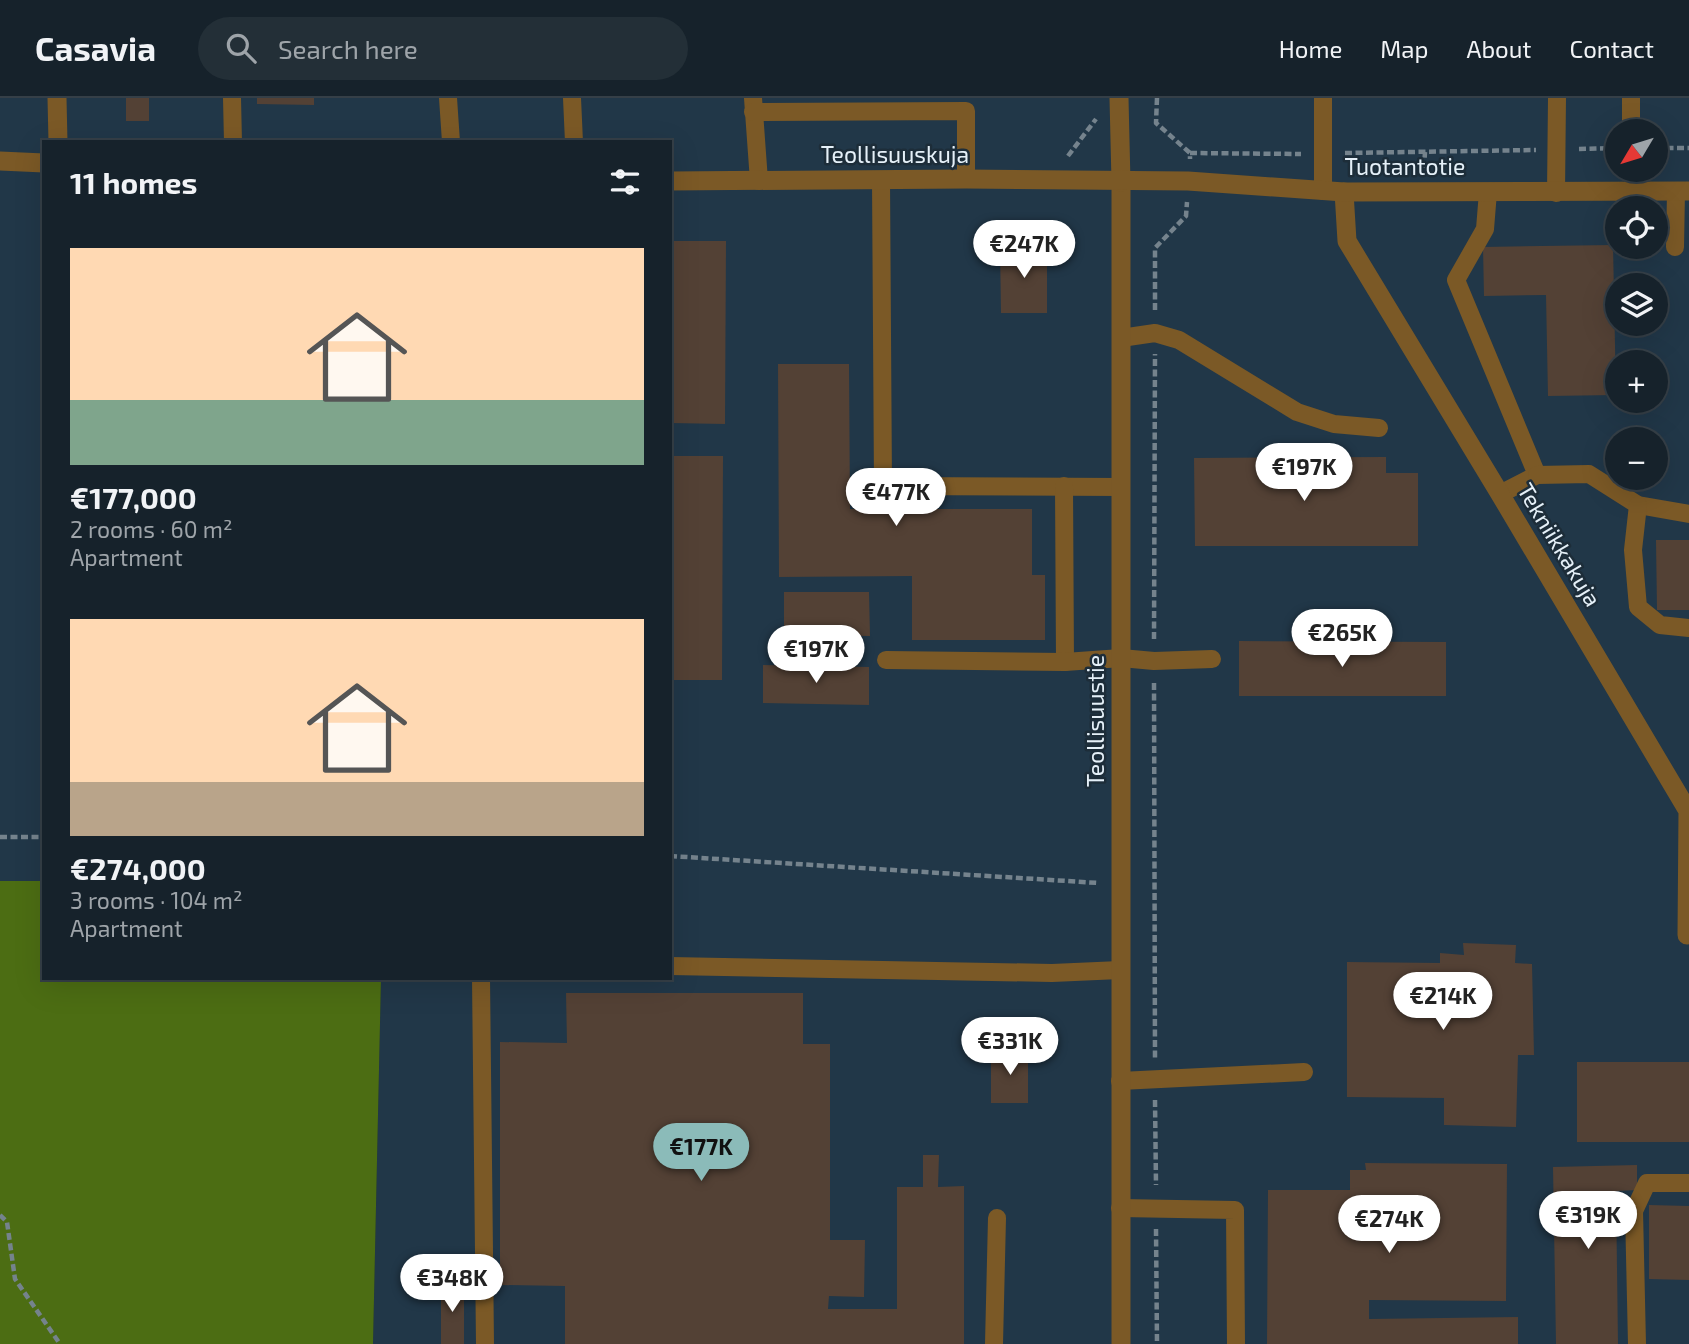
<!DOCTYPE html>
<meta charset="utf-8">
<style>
:root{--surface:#16222b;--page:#232f37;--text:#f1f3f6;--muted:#9ea4a9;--line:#353f47;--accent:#8bbbb9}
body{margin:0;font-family:"Exo 2",sans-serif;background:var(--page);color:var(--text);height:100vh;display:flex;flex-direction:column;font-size:26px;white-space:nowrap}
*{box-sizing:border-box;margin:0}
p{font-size:23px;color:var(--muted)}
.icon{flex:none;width:38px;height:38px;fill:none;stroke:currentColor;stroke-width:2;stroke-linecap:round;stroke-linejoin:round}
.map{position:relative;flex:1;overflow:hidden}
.sheet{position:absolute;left:42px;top:42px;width:630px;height:840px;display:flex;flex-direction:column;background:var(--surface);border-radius:0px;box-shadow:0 7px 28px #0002,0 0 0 2px var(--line)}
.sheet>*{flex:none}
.needle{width:46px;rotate:232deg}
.fabs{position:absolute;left:1605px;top:21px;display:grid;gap:14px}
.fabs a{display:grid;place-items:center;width:63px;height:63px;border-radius:50%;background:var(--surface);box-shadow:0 7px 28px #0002,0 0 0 2px var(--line);font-size:35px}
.price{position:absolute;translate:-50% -60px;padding:0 16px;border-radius:24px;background:#fff;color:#222;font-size:23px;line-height:46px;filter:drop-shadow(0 2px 4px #0008)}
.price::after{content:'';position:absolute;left:50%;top:42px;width:21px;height:16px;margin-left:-10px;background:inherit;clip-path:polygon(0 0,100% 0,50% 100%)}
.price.current{background:var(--accent);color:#111}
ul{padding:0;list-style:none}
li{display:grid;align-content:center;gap:14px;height:371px;padding:0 28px}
li span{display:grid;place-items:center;height:217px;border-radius:0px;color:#555}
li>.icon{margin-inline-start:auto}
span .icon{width:126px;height:126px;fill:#fffc;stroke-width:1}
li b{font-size:30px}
h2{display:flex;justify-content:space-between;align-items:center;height:84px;padding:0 28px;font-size:30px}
header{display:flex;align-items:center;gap:42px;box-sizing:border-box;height:98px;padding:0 35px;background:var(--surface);border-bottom:2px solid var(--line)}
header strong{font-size:33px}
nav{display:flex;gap:38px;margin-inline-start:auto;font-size:24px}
.search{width:490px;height:63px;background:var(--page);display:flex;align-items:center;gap:18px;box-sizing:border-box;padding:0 24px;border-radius:38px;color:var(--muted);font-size:26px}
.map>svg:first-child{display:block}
.built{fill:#213748;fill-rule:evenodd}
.forest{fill:#4c6d13}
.building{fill:#534135}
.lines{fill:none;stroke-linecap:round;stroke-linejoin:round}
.path{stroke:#75838d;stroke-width:4.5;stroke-dasharray:7 3.5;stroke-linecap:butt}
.service{stroke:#7b5926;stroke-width:18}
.minor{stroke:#7b5926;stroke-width:19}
.tertiary{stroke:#7b5926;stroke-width:19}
.labels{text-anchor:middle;stroke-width:5;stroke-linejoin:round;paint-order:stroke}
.street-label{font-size:23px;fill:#e5f0f8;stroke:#1d2d39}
</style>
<header>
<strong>Casavia</strong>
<div class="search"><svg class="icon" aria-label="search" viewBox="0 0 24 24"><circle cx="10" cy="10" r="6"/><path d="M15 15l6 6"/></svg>Search here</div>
<nav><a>Home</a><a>Map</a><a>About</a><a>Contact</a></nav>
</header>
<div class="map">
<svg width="1689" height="1246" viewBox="0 0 1689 1246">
<rect width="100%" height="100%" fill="#1d2d39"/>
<path class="built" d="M0,0H1689V1246H373L381,880H670V44H44V783H0ZM1617,33H1656V72H1617ZM1617,110H1656V149H1617ZM1617,187H1656V226H1617ZM1617,264H1656V303H1617ZM1617,341H1656V380H1617Z"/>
<path class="forest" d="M0,783H44V880H381L373,1246H0Z"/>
<g class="building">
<rect x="126" y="0" width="23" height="23"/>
<path d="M257,0H314V7L257,6Z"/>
<path d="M670,143H726L725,326L670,325Z"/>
<path d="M1613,147L1616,297L1548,298L1546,197L1484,198L1483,149Z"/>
<path d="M1000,150H1047V215H1001Z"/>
<path d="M778,266H849L850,411H1032V477H1045V542H912V478L779,479Z"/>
<path d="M670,358H723L722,582H670Z"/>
<path d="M1386,359V375H1418V448H1195L1194,360Z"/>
<path d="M1656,442H1689V512H1657Z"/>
<path d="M784,494H869L870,538L784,537Z"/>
<path d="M1239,543L1446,544V598H1239Z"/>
<path d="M763,567L869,569V607L763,605Z"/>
<path d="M1463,845L1516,847L1515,865L1532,866L1534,957H1518L1516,1029L1444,1027V1000L1347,999V864L1440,865V855L1464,857Z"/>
<path d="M566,895H803V946H830V1142H865L864,1199L829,1198L828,1211H897V1089H923V1057H939L938,1089L964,1088V1246H565V1188L500,1187V944L567,945Z"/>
<rect x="991" y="952" width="37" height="53"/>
<rect x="1577" y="964" width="112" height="80"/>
<path d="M1365,1065L1507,1066L1506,1203L1369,1202V1221L1518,1219V1246H1267L1268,1092H1350V1072H1366Z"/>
<path d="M1637,1067V1092L1616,1093L1618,1246H1556L1553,1069Z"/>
<path d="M1649,1107L1689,1108V1182L1649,1181Z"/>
<rect x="441" y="1185" width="23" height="61"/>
</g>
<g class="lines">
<g class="path">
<path d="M1157,0L1156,25L1190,55V61"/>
<path d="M1656,50H1689"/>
<path d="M1579,51L1616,50"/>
<path d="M1190,55L1301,56"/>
<path d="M1345,55L1536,52"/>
<path d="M1068,58L1096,21"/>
<path d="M1424,70L1425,54"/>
<path d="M1155,212V150L1186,118L1187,104"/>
<path d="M1154,541L1155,256"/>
<path d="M1154,585L1155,961"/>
<path d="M0,739H44"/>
<path d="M670,758L1099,785"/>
<path d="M1155,1002L1156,1087"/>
<path d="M0,1117L7,1124L15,1181L60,1246"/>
<path d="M1156,1131L1157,1246"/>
</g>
<g class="service">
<path d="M232,0L233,44"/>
<path d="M448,0L451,44"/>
<path d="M572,0L574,44"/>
<path d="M753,0L759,83"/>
<path d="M1323,0V93"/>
<path d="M1631,0V33"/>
<path d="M753,14L966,13V81"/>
<path d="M1633,72L1634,94"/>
<path d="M881,82L883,388L1121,389"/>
<path d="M1488,94L1485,131L1456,182L1537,377L1500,396"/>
<path d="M1556,95L1557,0"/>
<path d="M1675,149L1676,94"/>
<path d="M1121,240L1155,235L1179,242L1297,314L1334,326L1379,330"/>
<path d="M1537,377L1589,376L1638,407L1689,416"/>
<path d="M1064,388L1065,564"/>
<path d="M1638,407L1633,452L1638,509L1660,527L1689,530"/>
<path d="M886,562L1065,564L1121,560L1154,563L1212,561"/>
<path d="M670,868L1052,875L1120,872"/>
<path d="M481,880L485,1246"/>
<path d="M1120,983L1304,974"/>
<path d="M1120,1110L1235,1112L1236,1246"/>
<path d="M994,1246L997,1120"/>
<path d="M1637,1246L1634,1113L1647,1085H1689"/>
</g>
<g class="minor">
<path d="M57,0L58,44"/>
<path d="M1344,94L1347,143L1500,396L1688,713L1687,837"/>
<path d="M1121,1246V84"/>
</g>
<g class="tertiary">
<path d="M1119,0L1121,84"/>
<path d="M0,63L44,65"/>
<path d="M670,83L966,81L1188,83L1344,94L1689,93"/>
</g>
</g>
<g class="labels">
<g class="street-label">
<text x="895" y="65">Teollisuuskuja</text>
<text x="1405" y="77">Tuotantotie</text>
<text transform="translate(1559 447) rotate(59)" y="8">Tekniikkakuja</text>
<text transform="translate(1096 623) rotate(-90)" y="8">Teollisuustie</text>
</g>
</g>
</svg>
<div class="fabs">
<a><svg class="needle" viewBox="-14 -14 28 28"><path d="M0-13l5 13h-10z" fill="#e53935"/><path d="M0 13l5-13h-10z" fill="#9ea4a9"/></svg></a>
<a><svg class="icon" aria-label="locate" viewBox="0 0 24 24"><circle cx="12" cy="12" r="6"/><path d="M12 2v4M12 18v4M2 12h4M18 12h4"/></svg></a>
<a><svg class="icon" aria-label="layers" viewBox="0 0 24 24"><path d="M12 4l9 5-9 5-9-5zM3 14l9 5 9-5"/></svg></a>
<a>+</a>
<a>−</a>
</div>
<b class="price" style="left:1024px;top:182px">€247K</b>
<b class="price" style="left:1304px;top:405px">€197K</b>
<b class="price" style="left:896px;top:430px">€477K</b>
<b class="price" style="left:1342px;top:571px">€265K</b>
<b class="price" style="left:816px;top:587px">€197K</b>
<b class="price" style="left:1443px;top:934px">€214K</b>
<b class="price" style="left:1010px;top:979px">€331K</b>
<b class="price current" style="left:701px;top:1085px">€177K</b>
<b class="price" style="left:1588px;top:1153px">€319K</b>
<b class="price" style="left:1389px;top:1157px">€274K</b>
<b class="price" style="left:452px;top:1216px">€348K</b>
<section class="sheet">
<h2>11 homes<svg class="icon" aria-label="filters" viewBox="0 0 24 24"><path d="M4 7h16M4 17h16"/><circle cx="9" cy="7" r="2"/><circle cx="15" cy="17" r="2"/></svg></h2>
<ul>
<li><span style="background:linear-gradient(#ffd9b3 70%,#7fa58c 0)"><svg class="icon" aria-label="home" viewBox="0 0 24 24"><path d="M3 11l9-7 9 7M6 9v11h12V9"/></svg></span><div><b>€177,000</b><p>2 rooms · 60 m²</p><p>Apartment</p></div></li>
<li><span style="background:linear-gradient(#ffd9b3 75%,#b9a48a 0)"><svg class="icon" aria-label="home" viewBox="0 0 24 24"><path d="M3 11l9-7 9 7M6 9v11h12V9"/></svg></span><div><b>€274,000</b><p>3 rooms · 104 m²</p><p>Apartment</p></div></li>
</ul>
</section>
</div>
